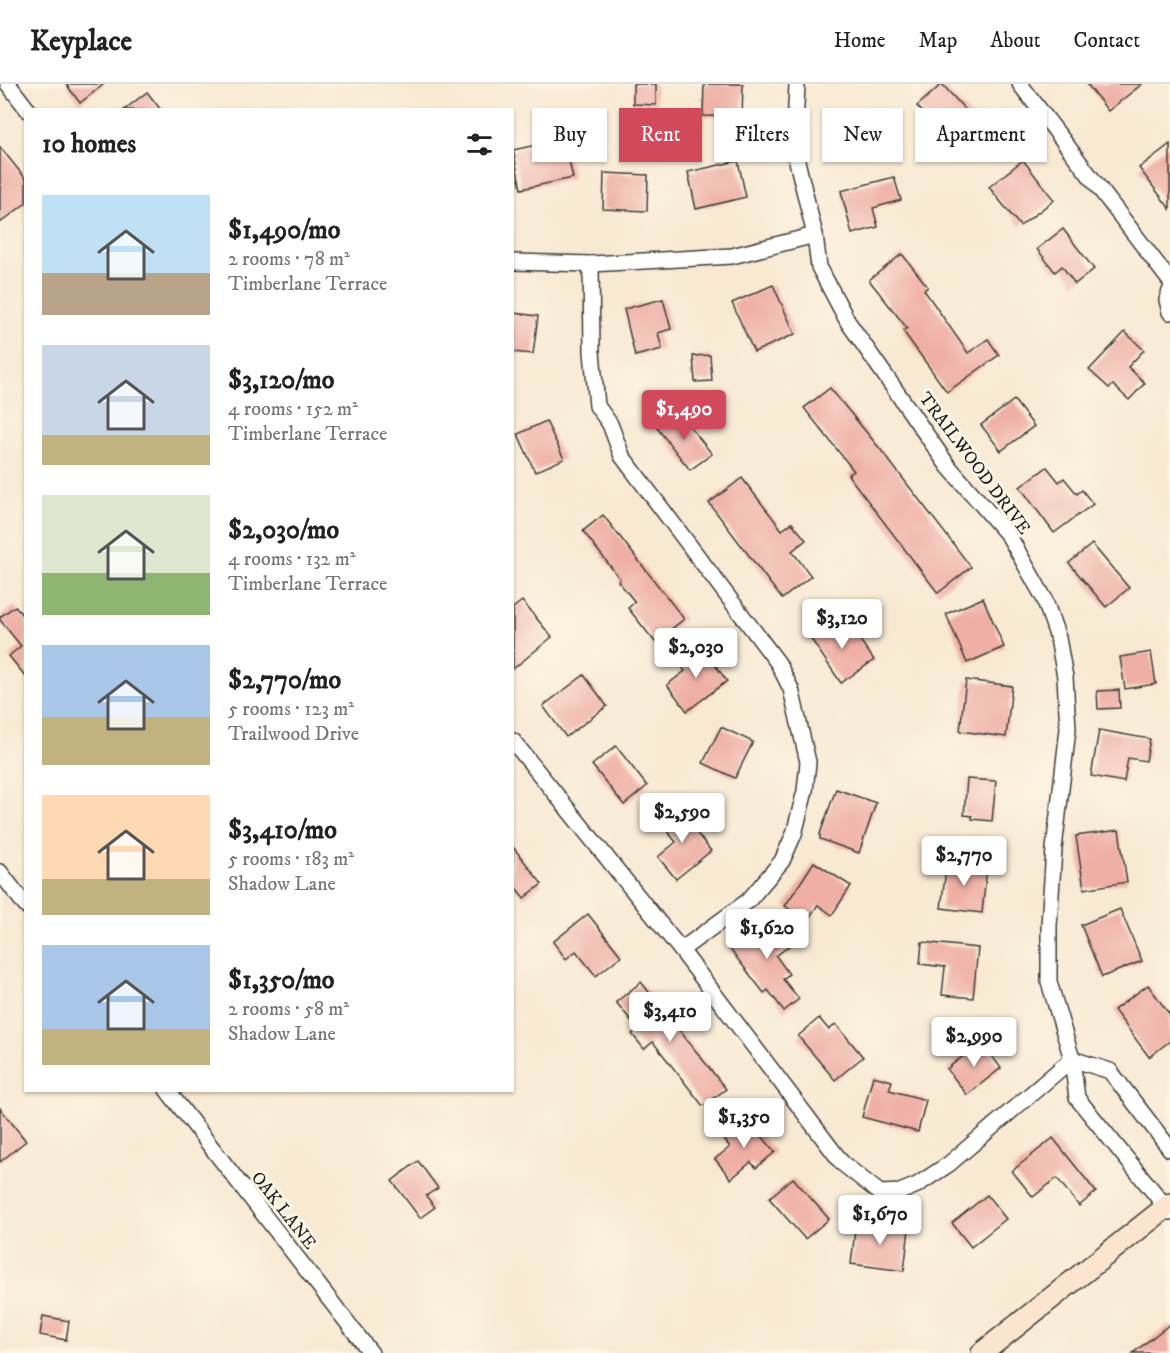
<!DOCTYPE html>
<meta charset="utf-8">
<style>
:root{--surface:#fff;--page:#f2f2f2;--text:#222;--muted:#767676;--line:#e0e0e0;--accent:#d1495b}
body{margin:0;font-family:"IM FELL DW Pica",serif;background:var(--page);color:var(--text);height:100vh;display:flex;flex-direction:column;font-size:22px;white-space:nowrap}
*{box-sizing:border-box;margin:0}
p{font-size:20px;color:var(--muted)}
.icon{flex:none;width:33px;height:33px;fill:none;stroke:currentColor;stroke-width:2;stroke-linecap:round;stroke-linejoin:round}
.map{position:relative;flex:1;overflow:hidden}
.panel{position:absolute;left:24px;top:24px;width:490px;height:984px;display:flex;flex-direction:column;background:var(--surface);border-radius:0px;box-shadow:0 2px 4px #0004}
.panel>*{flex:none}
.hud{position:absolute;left:532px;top:24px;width:548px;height:54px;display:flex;gap:12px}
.price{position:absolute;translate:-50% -51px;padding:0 14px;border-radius:6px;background:#fff;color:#222;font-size:20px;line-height:39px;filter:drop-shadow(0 2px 3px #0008)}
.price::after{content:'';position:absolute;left:50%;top:36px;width:18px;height:14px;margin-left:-9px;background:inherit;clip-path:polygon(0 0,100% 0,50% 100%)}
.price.current{background:var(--accent);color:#fff}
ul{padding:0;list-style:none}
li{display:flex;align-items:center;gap:18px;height:150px;padding:0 18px}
li span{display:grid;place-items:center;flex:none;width:168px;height:120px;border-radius:0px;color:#555}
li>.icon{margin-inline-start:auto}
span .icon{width:72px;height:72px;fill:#fffc;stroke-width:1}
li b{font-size:26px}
h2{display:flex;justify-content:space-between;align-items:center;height:72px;padding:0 18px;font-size:26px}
.chip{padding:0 21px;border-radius:0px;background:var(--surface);box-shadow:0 2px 4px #0004;font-size:21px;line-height:54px}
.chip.current{background:var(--accent);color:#fff}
header{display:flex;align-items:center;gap:36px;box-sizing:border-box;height:84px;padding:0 30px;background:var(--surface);border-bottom:2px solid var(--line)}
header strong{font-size:28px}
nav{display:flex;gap:33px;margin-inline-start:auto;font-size:21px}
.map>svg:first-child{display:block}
.building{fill:#efafa5}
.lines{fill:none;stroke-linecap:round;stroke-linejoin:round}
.street-casing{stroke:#3d3b37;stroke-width:18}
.secondary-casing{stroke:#3d3b37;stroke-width:24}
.street{stroke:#fff;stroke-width:15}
.secondary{stroke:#fbe5cf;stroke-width:21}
.labels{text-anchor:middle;stroke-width:6;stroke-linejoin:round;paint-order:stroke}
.street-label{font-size:18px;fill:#1c1c1c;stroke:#fcf5e5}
</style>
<header>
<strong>Keyplace</strong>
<nav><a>Home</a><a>Map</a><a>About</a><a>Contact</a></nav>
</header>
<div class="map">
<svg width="1170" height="1269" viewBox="0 0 1170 1269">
<rect width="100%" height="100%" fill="#fcf5e5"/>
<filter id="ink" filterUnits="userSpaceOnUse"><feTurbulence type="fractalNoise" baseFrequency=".0167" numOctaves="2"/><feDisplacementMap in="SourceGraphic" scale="12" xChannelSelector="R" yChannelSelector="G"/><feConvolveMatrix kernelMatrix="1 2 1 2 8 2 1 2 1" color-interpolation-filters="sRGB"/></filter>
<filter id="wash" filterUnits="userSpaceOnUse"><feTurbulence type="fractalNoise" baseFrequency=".008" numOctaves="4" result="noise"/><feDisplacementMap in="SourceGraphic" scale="24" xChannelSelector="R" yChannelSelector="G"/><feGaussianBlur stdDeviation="1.35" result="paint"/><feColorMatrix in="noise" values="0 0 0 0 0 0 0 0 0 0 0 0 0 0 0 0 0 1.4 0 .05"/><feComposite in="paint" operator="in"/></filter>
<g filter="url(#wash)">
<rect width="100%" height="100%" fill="#f8e9d2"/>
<g id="blocks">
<g class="building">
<path d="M66,0H104L80,19Z"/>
<path d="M633,0H656V21L633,20Z"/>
<path d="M704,0H743L742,33L703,32Z"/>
<path d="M942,0L989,52L965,74L917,22Z"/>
<path d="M1087,0H1142L1108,27Z"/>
<path d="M147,8L161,26H124Z"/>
<path d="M564,55L573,94L521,105L513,66Z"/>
<path d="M1170,60V125L1139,84Z"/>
<path d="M0,63L26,95V119L0,139Z"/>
<path d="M1023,76L1054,116L1020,142L989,103Z"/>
<path d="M738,77L746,113L696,125L688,88Z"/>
<path d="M604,89L648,91L647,127L603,125Z"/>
<path d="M894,93L901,116L873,124L878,143L852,150L841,107Z"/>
<path d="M1063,145L1094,185L1075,200L1062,182L1055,188L1037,165Z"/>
<path d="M902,170L928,203L924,206L968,269L988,255L999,271L947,308L903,247L907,244L869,196Z"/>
<path d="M773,201L795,250L754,268L732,219Z"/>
<path d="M663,215L671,245L658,249L662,265L635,272L624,225Z"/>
<path d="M513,229L538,232L533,270L513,268Z"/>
<path d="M1125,248L1144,266L1128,283L1145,299L1129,316L1113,301L1109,304L1089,286Z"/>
<path d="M710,271L712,297L695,298L693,272Z"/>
<path d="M830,304L881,366L971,483L938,509L848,391L854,387L804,324Z"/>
<path d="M1014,316L1034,342L1001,367L981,341Z"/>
<path d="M675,330H680L712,370L690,386L657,344Z"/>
<path d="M546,337L564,375L535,388L518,350Z"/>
<path d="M1047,383L1059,398L1064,394L1077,410L1082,406L1093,420L1054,449L1020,403Z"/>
<path d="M742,394L782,446L792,439L806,456L792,467L811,492L782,515L709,419Z"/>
<path d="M603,431L684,535L655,558L628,524L635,518L618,497L620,495L583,447Z"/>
<path d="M1092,460L1129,504L1106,523L1069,479Z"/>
<path d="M983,514L1004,563L967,579L946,530Z"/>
<path d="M522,517L552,553L513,585V524Z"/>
<path d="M15,522L26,536V593L9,572L21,562L0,536V533Z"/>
<path d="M843,532L874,576L841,599L811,555Z"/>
<path d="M701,562L727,597L687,627L667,601L685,587L679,579Z"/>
<path d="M1151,568L1156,600L1125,605L1120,573Z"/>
<path d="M584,591L607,622L566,653L543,622Z"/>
<path d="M966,596L1012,602L1006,653L960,647Z"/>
<path d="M1119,606L1120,624L1098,625L1097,607Z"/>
<path d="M721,643L753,658L735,694L703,679Z"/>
<path d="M1099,646L1150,655L1146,677L1128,674L1124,698L1091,692Z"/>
<path d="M616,662L647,702L624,721L592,681Z"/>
<path d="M967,695L996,697L992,737L972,735V732L964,731Z"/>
<path d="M836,705L876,719L859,769L820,755V750Z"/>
<path d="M675,722L711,767L676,795L658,773L676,758L658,736Z"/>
<path d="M1119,746L1127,798L1084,805L1076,752Z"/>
<path d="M513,763L542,800L524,814L513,800Z"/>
<path d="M947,777L987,782L982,829L941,824Z"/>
<path d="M814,778L851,802L832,831L818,821L807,837L785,822Z"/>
<path d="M1120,825L1142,877L1102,893L1081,841Z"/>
<path d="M588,830L621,872L596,892L576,867L566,875L553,858Z"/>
<path d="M769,833H774L794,858L776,872L789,890L783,895L799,915L784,927L768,906L764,909L729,864Z"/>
<path d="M922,858L978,864L973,914L942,911L945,883L920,880Z"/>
<path d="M641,898L726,1005L703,1022L653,958L644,965L632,950L638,945L616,918Z"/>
<path d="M1148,901L1170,931V957L1149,973L1114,926Z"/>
<path d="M819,934L829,946L836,940L863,973L835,996L798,952Z"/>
<path d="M981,958L1001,984L967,1011L947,985Z"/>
<path d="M873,992L892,997L889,1006L926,1016L918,1048L862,1033Z"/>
<path d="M0,1024L26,1057L0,1078Z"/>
<path d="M746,1033L775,1068L756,1084L751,1078L731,1095L715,1075L730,1063L722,1053Z"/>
<path d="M1053,1054L1096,1108L1079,1122L1057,1094L1033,1113L1012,1087Z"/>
<path d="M418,1077L438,1104L426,1112L435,1123L420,1134L392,1097Z"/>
<path d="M793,1094L829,1135L805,1155L769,1114Z"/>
<path d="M987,1111L1006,1135L971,1163L952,1139Z"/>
<path d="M856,1138L909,1145L904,1187L851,1180Z"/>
<path d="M43,1232L69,1237L66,1256L40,1251Z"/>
<path d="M1170,1240V1269H1133Z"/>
</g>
</g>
</g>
<g filter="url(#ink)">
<use href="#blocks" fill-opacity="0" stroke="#3d3b37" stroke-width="1.5"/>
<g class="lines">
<g class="street-casing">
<g id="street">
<path d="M8,0L28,26"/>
<path d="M797,0L794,65L815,151L819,183L848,238L948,382L1009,452L1044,514L1058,554L1065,593L1068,645L1054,765L1049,841V898L1072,975L1077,1014L1170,1128"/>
<path d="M1020,0L1170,197"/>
<path d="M513,178L591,180L732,172L815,151"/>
<path d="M591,180L592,268L597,322L610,340L622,372L778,579L791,605L808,678L805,707L794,750L782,777L748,817L681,866"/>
<path d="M1170,207L1167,216L1170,228"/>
<path d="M513,657L681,866L842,1079L880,1109L900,1108L917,1101L949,1080L1072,975"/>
<path d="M0,788L26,822"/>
<path d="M1072,975L1110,987L1170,1065"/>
<path d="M167,1006L371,1269"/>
</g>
</g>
<g class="secondary-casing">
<path id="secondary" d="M982,1269L1170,1120"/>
</g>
<use href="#street" class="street"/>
<use href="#secondary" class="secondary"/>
</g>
</g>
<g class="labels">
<g class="street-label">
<text transform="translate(975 379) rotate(53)" y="6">TRAILWOOD DRIVE</text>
<text transform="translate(284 1126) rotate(52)" y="6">OAK LANE</text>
</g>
</g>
</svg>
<b class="price current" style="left:684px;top:357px">$1,490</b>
<b class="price" style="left:842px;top:566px">$3,120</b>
<b class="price" style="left:696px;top:595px">$2,030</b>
<b class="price" style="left:682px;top:760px">$2,590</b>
<b class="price" style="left:964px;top:803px">$2,770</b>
<b class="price" style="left:767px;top:876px">$1,620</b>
<b class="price" style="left:670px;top:959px">$3,410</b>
<b class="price" style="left:974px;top:984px">$2,990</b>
<b class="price" style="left:744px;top:1065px">$1,350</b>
<b class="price" style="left:880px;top:1162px">$1,670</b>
<div class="hud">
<a class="chip">Buy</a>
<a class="chip current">Rent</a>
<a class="chip">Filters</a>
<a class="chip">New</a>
<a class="chip">Apartment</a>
</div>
<section class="panel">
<h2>10 homes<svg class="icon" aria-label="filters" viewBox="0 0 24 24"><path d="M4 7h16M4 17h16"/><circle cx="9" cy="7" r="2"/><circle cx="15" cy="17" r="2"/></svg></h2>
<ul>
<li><span style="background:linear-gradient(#bfe0f5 65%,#b9a48a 0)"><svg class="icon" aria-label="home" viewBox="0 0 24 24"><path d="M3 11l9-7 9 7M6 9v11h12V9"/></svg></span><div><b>$1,490/mo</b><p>2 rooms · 78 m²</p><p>Timberlane Terrace</p></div></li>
<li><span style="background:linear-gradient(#c9d6e8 75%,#c2b280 0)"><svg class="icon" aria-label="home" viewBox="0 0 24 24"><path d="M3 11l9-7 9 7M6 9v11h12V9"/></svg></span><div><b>$3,120/mo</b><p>4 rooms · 152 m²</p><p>Timberlane Terrace</p></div></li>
<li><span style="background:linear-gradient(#dfe7d0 65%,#8fb573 0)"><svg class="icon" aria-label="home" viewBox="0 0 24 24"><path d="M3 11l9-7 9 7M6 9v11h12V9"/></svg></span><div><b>$2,030/mo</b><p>4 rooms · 132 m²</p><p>Timberlane Terrace</p></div></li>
<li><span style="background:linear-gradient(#a9c7e8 60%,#c2b280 0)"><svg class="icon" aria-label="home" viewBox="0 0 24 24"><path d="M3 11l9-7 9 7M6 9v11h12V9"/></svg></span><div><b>$2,770/mo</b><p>5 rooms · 123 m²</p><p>Trailwood Drive</p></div></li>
<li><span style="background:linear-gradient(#ffd9b3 70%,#c2b280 0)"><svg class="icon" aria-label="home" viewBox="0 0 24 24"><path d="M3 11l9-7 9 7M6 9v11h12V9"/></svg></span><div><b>$3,410/mo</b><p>5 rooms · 183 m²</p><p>Shadow Lane</p></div></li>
<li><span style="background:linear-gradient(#a9c7e8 70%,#c2b280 0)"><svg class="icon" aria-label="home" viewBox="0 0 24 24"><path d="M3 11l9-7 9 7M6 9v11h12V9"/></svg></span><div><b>$1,350/mo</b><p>2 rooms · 58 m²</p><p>Shadow Lane</p></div></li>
</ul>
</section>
</div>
